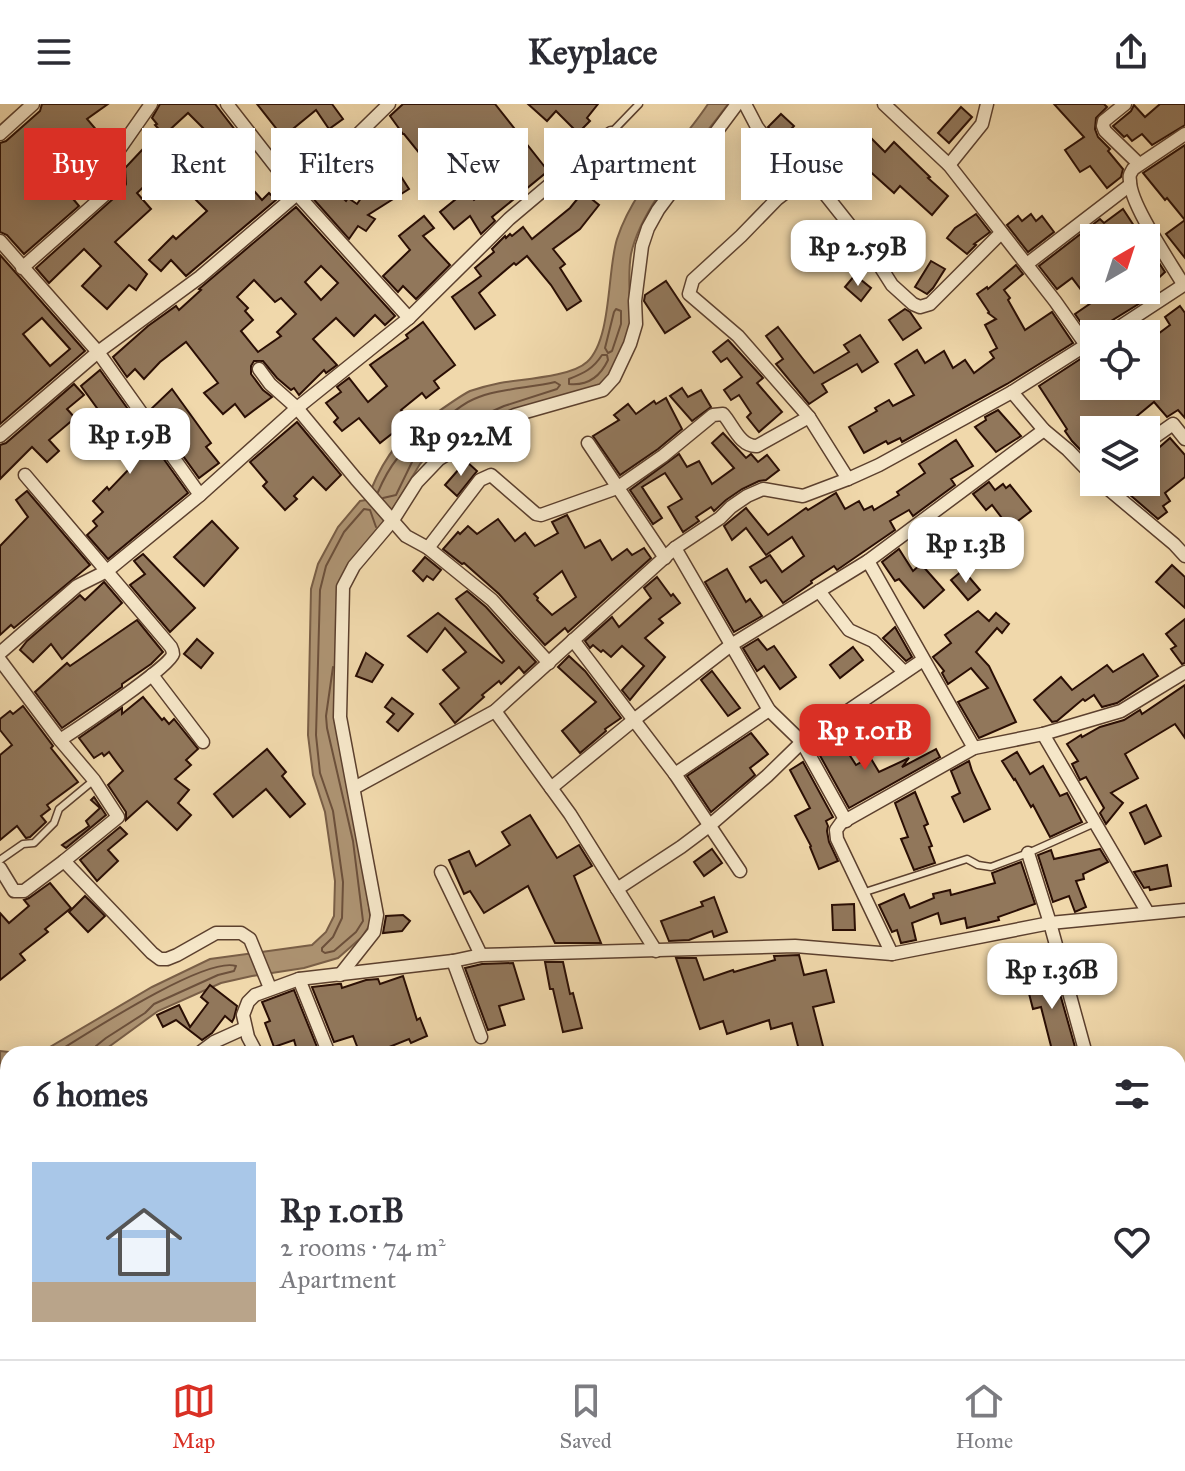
<!DOCTYPE html>
<meta charset="utf-8">
<style>
:root{--surface:#fff;--page:#f2f2f3;--text:#2b2b33;--muted:#7c7c81;--line:#e1e1e2;--accent:#d93025}
body{margin:0;font-family:"IM FELL Great Primer",serif;background:var(--page);color:var(--text);height:100vh;display:flex;flex-direction:column;font-size:30px;white-space:nowrap}
*{box-sizing:border-box;margin:0}
p{font-size:26px;color:var(--muted)}
.icon{flex:none;width:44px;height:44px;fill:none;stroke:currentColor;stroke-width:2;stroke-linecap:round;stroke-linejoin:round}
.map{position:relative;flex:1;overflow:hidden}
.sheet{position:absolute;left:0px;top:942px;width:1186px;height:314px;display:flex;flex-direction:column;background:var(--surface);border-radius:24px 24px 0 0;box-shadow:0 4px 20px #0003}
.sheet>*{flex:none}
.guide{position:absolute;left:24px;top:24px;width:1138px;height:72px;display:flex;gap:16px}
.needle{width:52px;rotate:39deg}
.controls{position:absolute;left:1080px;top:120px;display:grid;gap:16px}
.controls a{display:grid;place-items:center;width:80px;height:80px;border-radius:0px;background:var(--surface);box-shadow:0 4px 20px #0003;font-size:40px}
.price{position:absolute;translate:-50% -68px;padding:0 18px;border-radius:16px;background:#fff;color:#222;font-size:26px;line-height:52px;filter:drop-shadow(0 2px 4px #0008)}
.price::after{content:'';position:absolute;left:50%;top:48px;width:24px;height:18px;margin-left:-12px;background:inherit;clip-path:polygon(0 0,100% 0,50% 100%)}
.price.on{background:var(--accent);color:#fff}
ul{padding:0;list-style:none}
li{display:flex;align-items:center;gap:24px;height:200px;padding:0 32px}
li+li{border-top:2px solid var(--line)}
li span{display:grid;place-items:center;flex:none;width:224px;height:160px;border-radius:0px;color:#555}
li>.icon{margin-inline-start:auto}
span .icon{width:96px;height:96px;fill:#fffc;stroke-width:1}
li b{font-size:34px}
h2{display:flex;justify-content:space-between;align-items:center;height:96px;padding:0 32px;font-size:34px}
.tag{padding:0 28px;border-radius:0px;background:var(--surface);box-shadow:0 4px 20px #0003;font-size:28px;line-height:72px}
.tag.on{background:var(--accent);color:#fff}
header{display:flex;justify-content:space-between;align-items:center;height:104px;padding:0 32px;background:var(--surface);font-size:36px;font-weight:700}
.tab-bar{display:flex;justify-content:space-around;align-items:center;height:112px;border-top:2px solid var(--line);background:var(--surface);font-size:22px;color:var(--muted)}
.tab-bar a{display:grid;justify-items:center;gap:4px}
.tab-bar .on{color:var(--accent)}
.map>svg:first-child{display:block}
.water{fill:#ad9372;stroke:#795e46;stroke-width:2}
.lines{fill:none;stroke-linecap:round;stroke-linejoin:round}
.shore{stroke:#6c503b;stroke-width:2}
.building{fill:#91775b;stroke:#2a0e04;stroke-width:2;fill-rule:evenodd}
.lane-casing{stroke:#5c402e;stroke-width:9}
.street-casing{stroke:#5c402e;stroke-width:15}
.lane{stroke:#f5e6c8;stroke-width:6}
.street{stroke:#f5e6c8;stroke-width:12}
</style>
<header><svg class="icon" aria-label="menu" viewBox="0 0 24 24"><path d="M4 6h16M4 12h16M4 18h16"/></svg>Keyplace<svg class="icon" aria-label="share" viewBox="0 0 24 24"><path d="M12 15V3M7 8l5-5 5 5M5 13v7h14v-7"/></svg></header>
<div class="map">
<svg width="1185" height="1255" viewBox="0 0 1185 1255">
<rect width="100%" height="100%" fill="#f0d8ab"/>
<filter id="stains"><feTurbulence type="fractalNoise" baseFrequency=".0025" numOctaves="4"/><feColorMatrix values="0 0 0 0 .2 0 0 0 0 .09 0 0 0 0 .02 0 0 0 .5 -.17"/></filter>
<radialGradient id="worn" r=".72"><stop offset=".6" stop-color="#630" stop-opacity="0"/><stop offset="1" stop-color="#630" stop-opacity=".3"/></radialGradient>
<path class="water" d="M708,0H728C697,43 642,99 631,150C627,173 631,195 630,218C629,233 614,270 602,280C599,282 595,283 591,285L489,318L459,325L439,337L420,360L360,459L349,482L334,613L361,736L371,819L362,833L338,854L304,864L252,872L221,879L158,907L99,950H8V1049L0,1032V947L18,949L43,947L152,883L210,855L312,841L326,828L334,812L335,777L325,708L313,671L308,631L311,485L318,460L338,423L360,397L366,396L370,392V388C377,371 385,355 397,341C405,330 458,293 470,287C479,284 490,281 500,279C522,275 571,273 587,258C612,235 607,167 617,135C635,80 677,47 708,0Z"/>
<g class="lines">
<g class="shore">
<path d="M616,205L621,207V220L612,247L608,249L605,244L614,208Z"/>
<path d="M602,251H607L608,256C600,273 588,282 569,280V275C584,269 593,265 602,251Z"/>
<path d="M555,278L560,281L557,285L504,302L486,310L457,317L446,324L441,321L442,317C452,309 462,300 474,295C496,285 530,284 555,278Z"/>
<path d="M378,388C390,360 401,347 425,329H430L431,334L413,356L396,391L383,394"/>
<path d="M333,563L326,612L327,624L353,737L363,817L356,828L334,847L325,849L322,847V844L333,833L342,814L343,778L333,707L320,669L316,631L320,486L326,462L344,428L364,405L370,406L376,423"/>
<path d="M54,950C85,931 205,852 236,862L234,867L218,871L154,900L145,909L106,934L96,942L94,950"/>
</g>
</g>
<g class="building">
<path d="M42,0H108L87,15L104,35L110,29L116,34L108,48L100,55L107,62L108,76L106,78L91,63L97,57L81,37L62,54L71,65L58,77L79,102L24,150L7,131L0,128V39L6,37L40,7Z"/>
<path d="M160,0H215L252,48L232,53L188,9L164,31L155,21L157,20L152,14Z"/>
<path d="M257,0H332L343,15L329,25L316,6L283,33Z"/>
<path d="M403,0H495L548,67L492,113L495,117L481,130L470,112L454,125L440,108L466,87L474,96L499,76L464,31L433,54L439,61L429,70L421,59L425,56L404,30H403L390,12Z"/>
<path d="M528,0H598L587,14L590,17L578,29L556,7L547,17Z"/>
<path d="M1054,0H1104L1107,3L1096,14L1095,25L1098,33L1110,45L1108,47L1123,65L1121,73L1107,84L1090,62L1080,68L1065,46L1084,33Z"/>
<path d="M1160,0H1185V21L1152,41L1142,30L1132,37L1127,31L1124,33L1113,22L1131,7L1134,1L1145,13Z"/>
<path d="M961,3L972,13L949,39L938,29Z"/>
<path d="M781,10L794,22L780,37L768,23Z"/>
<path d="M863,26L885,48L894,38L930,73L928,74L948,92L932,111L900,82L894,89L845,45Z"/>
<path d="M294,31L317,58L302,72L277,45Z"/>
<path d="M375,33L393,55L391,57L409,85L368,111L375,115L366,127L358,122L349,135L309,90L324,76L346,97L348,94L357,100L369,83L380,76L357,47Z"/>
<path d="M816,39L834,56L819,71L800,55Z"/>
<path d="M1185,41V154L1166,130L1185,116L1167,94L1165,96L1143,69Z"/>
<path d="M616,43L630,56L617,71L603,58Z"/>
<path d="M142,46L165,69L157,78L153,74L137,89L151,105L115,138L147,170L136,186L129,181L107,205L82,182L101,162L84,145L49,179L36,164L123,86L126,80L125,64Z"/>
<path d="M231,60L262,96L269,89L276,96L186,172L171,156L161,167L149,156L173,132L176,135L207,107L182,82L193,71L205,83Z"/>
<path d="M583,88L599,101L580,125L553,145L565,160L560,164L581,197L567,206L551,181L527,152L516,161L514,159L479,189L495,211L475,225L452,193L481,172L475,164L494,148L492,145L505,132L506,134L510,130L512,132L523,123L532,135L570,104Z"/>
<path d="M296,103L395,212L385,221L375,211L354,232L336,214L313,235L337,261L326,269L324,266L299,291L294,284L291,286L277,274L263,257H254L251,262V270L263,286L272,293L245,313L235,300L223,310L204,289L218,279L186,238L160,258L144,275L135,265L127,273L113,253L148,222L176,202L179,206L201,186L199,185ZM321,162L338,179L321,196L305,178ZM254,176L275,198L281,194L296,210L277,228L281,232L258,248L241,227L253,216L245,207L248,204L237,193Z"/>
<path d="M1123,105L1142,134H1094V186H1136L1145,196L1103,222L1098,228L1093,227L1088,229L1075,210L1091,199L1072,174L1057,185L1039,162L1100,115L1104,119Z"/>
<path d="M976,110L990,128L974,140L976,141L967,150L947,134L955,124Z"/>
<path d="M1031,110L1036,117L1042,112L1054,128L1028,148L1007,121L1018,112L1022,117Z"/>
<path d="M424,112L434,124L423,132L450,161L416,195L403,182L398,188L383,172L410,146L399,132Z"/>
<path d="M900,125L919,148L900,164L881,141Z"/>
<path d="M1146,139L1165,168L1152,180L1146,173Z"/>
<path d="M0,151L85,247L0,320ZM42,214L70,245L50,262L23,230Z"/>
<path d="M931,157L945,165L933,184L927,190L915,183Z"/>
<path d="M1016,161L1023,170L1004,186L1010,194L1008,196L1025,226L1052,208L1073,239L1007,280L902,338L900,334L888,340L886,337L864,349L849,323L877,307L875,304L889,296L893,302L914,291L895,260L917,246L925,259L944,247L953,264L965,256L974,269L994,254L990,248L997,244L985,221L996,215L988,209L989,208L977,190L987,183L988,185Z"/>
<path d="M855,171L871,184L861,197L845,183Z"/>
<path d="M666,177L690,213L665,229L644,197L645,191Z"/>
<path d="M1180,202L1185,209V314L1178,306L1167,313L1154,298L1120,326H1094V360L1072,337L1065,327L1067,325L1039,282L1085,252L1094,263V282H1146V239L1170,221L1165,213Z"/>
<path d="M905,205L910,208L921,224L903,236L889,216Z"/>
<path d="M423,218L455,261L434,277L439,284L426,294L422,289L401,306L406,311L394,321L398,325L380,339L359,314L342,327L334,318L338,314L326,299L341,288L337,283L349,274L368,298L387,282L370,261L408,234L406,231Z"/>
<path d="M778,223L814,269L849,248L844,241L860,231L878,258L862,268L857,260L822,280L827,288L809,300L776,260L783,255L766,232Z"/>
<path d="M728,236L763,274L757,279L782,308L759,328L747,313L751,309L739,291L731,296L724,286L742,273L727,254L721,258L713,248Z"/>
<path d="M100,266L188,389L108,455L87,431L97,422L93,417L103,408L93,397L107,383L109,386L131,363L112,343L120,336L105,320L107,318L81,282Z"/>
<path d="M74,280L84,291L67,305L75,314L49,336L59,347L47,358L32,343L0,375V341L6,339Z"/>
<path d="M682,284L688,293L701,286L711,303L692,317L670,292Z"/>
<path d="M172,285L211,339L206,343L219,359L199,374L150,306Z"/>
<path d="M666,294L682,325L658,345L620,371L593,332L619,316L614,311L628,300L636,310L654,297L656,300Z"/>
<path d="M998,306L1021,332L996,348L975,323L986,316L985,313Z"/>
<path d="M297,318L341,371L326,386L313,373L294,392L297,395L285,406L263,382L267,378L250,358Z"/>
<path d="M723,329L746,354L751,350L758,358L767,351L779,366L766,376L759,377L742,385L726,396L714,407L711,403L696,413L699,417L683,428L668,403L682,395L665,369L642,383L662,414L653,420L630,386L679,350L687,363L699,357L712,380L734,364L712,339Z"/>
<path d="M1170,334L1185,351V373L1165,389L1170,397L1163,402L1167,408L1158,415L1122,384L1117,378H1146V355Z"/>
<path d="M956,336L973,362L951,375L955,381L913,412L909,406L890,417L895,426L837,466L834,462L811,477L812,479L783,499L766,476L761,479L750,463L770,451L782,468L804,452L792,433L766,451L746,424L732,436L724,422L746,404L768,431L806,404L808,406L836,389L845,405L859,397L864,406L872,402L874,406L899,391L897,388L925,369L919,360Z"/>
<path d="M466,357L477,367L457,392L445,381Z"/>
<path d="M989,378L995,386L1003,380L1006,384L1010,381L1031,407L1014,420L1012,418L1008,422L992,401L986,406L973,390Z"/>
<path d="M27,387L90,461L14,524L11,521L0,531V442L28,413L16,396Z"/>
<path d="M567,411L585,444L600,436L612,456L627,445L632,451L644,444L651,454L568,528L565,524L545,541L499,490L464,459L462,460L443,445L458,428L460,430L468,422L477,430L498,415L515,437L525,429L535,442L558,429L552,418ZM562,467L576,493L552,511L537,496L538,494L534,490Z"/>
<path d="M967,416L978,430L963,441L971,451L956,462L937,439Z"/>
<path d="M212,417L238,444L204,482L174,453Z"/>
<path d="M899,445L913,467L921,460L944,486L924,504L899,475L895,477L882,458Z"/>
<path d="M143,450L195,504L170,528L130,481L145,470L134,457Z"/>
<path d="M425,453L441,466L433,476L427,472L423,477L413,467Z"/>
<path d="M1172,461L1185,473V504L1156,478Z"/>
<path d="M727,465L746,498L750,495L762,512L734,528L705,478Z"/>
<path d="M963,466L980,486L968,496L951,476Z"/>
<path d="M657,473L671,492L673,490L680,499L659,515L663,519L645,534L665,553L630,596L622,586L644,562L622,542L611,553L603,546L601,548L593,541L590,544L585,537L612,513L619,523L651,494L644,484Z"/>
<path d="M104,478L122,499L62,555L51,540L33,558L20,546L27,537L80,491L85,496Z"/>
<path d="M467,487L486,503L536,558L524,569L519,563L501,580L499,577L482,591L484,593L455,619L440,600L459,584L443,566L466,548L445,524L427,548L408,532L438,509L502,559L504,557L456,495Z"/>
<path d="M978,507L989,517L996,509L1009,520L1002,529L997,524L976,548L989,562L1016,618L979,634L958,598L988,584L971,564L948,580L942,569L944,567L933,553L951,539L945,531Z"/>
<path d="M1185,515V559L1182,560L1171,545L1176,542L1166,530Z"/>
<path d="M137,516L163,548L151,560L122,580V583L62,624L35,588L67,559L70,562Z"/>
<path d="M895,523L912,553L906,557L883,534Z"/>
<path d="M197,535L213,549L201,564L184,550Z"/>
<path d="M758,535L767,546L774,542L796,573L780,585L764,562L757,567L743,544Z"/>
<path d="M853,543L863,556L840,574L830,561Z"/>
<path d="M366,549L383,561L372,578L356,572Z"/>
<path d="M1143,550L1158,572L1117,599L1102,603L1094,591L1085,597L1083,595L1057,617L1052,618L1034,596L1061,573L1072,586L1107,561L1113,568Z"/>
<path d="M569,552L585,567L621,614L605,625L606,627L580,649L562,627L596,598L558,563Z"/>
<path d="M712,567L740,604L728,612L701,576Z"/>
<path d="M1185,581V634L1175,620L1125,650L1138,674L1111,689L1123,699L1106,720L1100,709L1104,704L1086,673L1080,676L1072,660L1078,657L1067,640L1081,631L1082,633L1100,623L1124,616L1140,606L1142,610Z"/>
<path d="M143,593L162,616L164,614L169,620L174,615L198,645L186,656L191,661L175,675L189,686L178,699L191,711L177,726L147,697L126,716V708L108,681L123,667L109,648L104,652L102,649L94,654L79,634L122,604V610Z"/>
<path d="M392,594L413,610L398,627L387,618L394,610L385,603Z"/>
<path d="M23,602L53,642L51,644L78,678L47,701L50,705L41,712L46,718L30,733L26,734L17,722L0,736V651L12,641L0,626V615L10,607L13,610Z"/>
<path d="M751,629L768,650L750,664L755,671L711,708L687,672Z"/>
<path d="M838,633L856,661L870,653L879,668L909,654L902,663L936,645L940,653L849,704L818,648Z"/>
<path d="M267,645L286,668L282,672L305,700L290,713L266,685L233,713L214,690Z"/>
<path d="M1017,648L1030,670L1043,662L1060,692L1067,689L1082,718L1050,733L1033,701L1031,703L1015,675L1014,676L1002,657Z"/>
<path d="M969,657L972,667L990,705L964,718L952,693L960,689L951,667Z"/>
<path d="M803,658L833,713L826,717L828,722L827,727L829,738L838,757L819,765L810,743L811,742L795,712L810,704L790,666Z"/>
<path d="M915,688L928,720L924,722L932,742L929,743L935,759L914,766L901,735L908,733L895,699Z"/>
<path d="M94,693L106,711L66,744L62,741L89,722L86,717L100,704L91,696Z"/>
<path d="M1146,701L1161,732L1145,740L1130,709Z"/>
<path d="M530,711L557,754L579,741L592,762L574,772L601,839H555L528,782L484,809L470,787L464,790L449,756L469,747L476,762L510,741L502,728Z"/>
<path d="M120,723L127,730L108,746L118,757L97,777L80,756Z"/>
<path d="M712,745L722,759L704,772L694,758Z"/>
<path d="M1100,745L1108,758L1083,770L1084,775L1076,777L1086,803L1075,808L1069,792L1053,798L1038,751L1051,746L1054,755Z"/>
<path d="M1021,758L1035,800L998,813L999,816L967,824L965,814L941,820L938,809L912,819L916,836L901,839L897,826L892,828L879,801L904,790L910,804L934,794L933,790L950,786L951,791L995,779L992,769Z"/>
<path d="M1167,761L1171,782L1150,786L1149,783L1144,784L1134,768Z"/>
<path d="M50,779L71,804L45,825L48,828L20,850L25,856L0,876V809L9,819L29,802L24,796L29,794Z"/>
<path d="M85,792L105,812L88,828L69,808Z"/>
<path d="M714,793L727,828L714,833L712,827L689,836L669,837L661,817L703,802L701,798Z"/>
<path d="M854,800L855,826H833L832,801Z"/>
<path d="M403,811L410,817L402,827L383,829L386,812Z"/>
<path d="M799,851L804,871L826,866L834,898L813,903L825,950H800L792,919L771,925L769,916L727,930L723,917L700,925L676,854H696L704,876L733,866L734,868L775,856L774,852Z"/>
<path d="M545,858H563L570,890L573,889L582,924L563,928L553,885H550Z"/>
<path d="M513,859L524,895L499,902L505,921L488,926L465,864L482,860Z"/>
<path d="M1053,865L1077,950H1053L1041,903L1033,905L1026,878L1034,876L1033,870Z"/>
<path d="M403,872L417,916L420,914L427,932L411,939L409,935L379,947L380,950H360L353,932L334,938L312,883L338,880H341L342,884L366,876L378,875L380,880Z"/>
<path d="M210,881L237,902L234,914L232,918L225,912L212,929L202,936L176,916L163,923L157,911L179,901L190,923L208,899L201,893Z"/>
<path d="M294,886L319,948L298,950L294,936L274,943L265,919L270,917L262,898Z"/>
</g>
<g class="lines">
<g class="lane-casing">
<g id="lane">
<path d="M611,29L639,0"/>
<path d="M0,756L23,740L34,739L54,719L59,705L94,676"/>
<path d="M862,789L967,755L978,761L991,763L1028,749L1095,719"/>
</g>
</g>
<g class="street-casing">
<g id="street">
<path d="M227,0L297,90L409,214"/>
<path d="M745,0L757,23L774,45L821,85L871,148L892,181L913,200L920,203L930,200L1001,129"/>
<path d="M884,0L949,61L1055,197L1086,241"/>
<path d="M1125,0L1104,17L1103,22L1105,27L1139,60"/>
<path d="M0,30L33,0"/>
<path d="M949,61L982,20L987,0"/>
<path d="M807,72L777,95L741,132L693,176L689,190L738,232L809,313L848,375"/>
<path d="M0,137L98,248L200,391"/>
<path d="M1027,160L1130,81"/>
<path d="M22,164L117,80L116,50L151,0"/>
<path d="M1183,180C1170,158 1130,100 1130,77C1129,70 1130,71 1133,65L1185,30"/>
<path d="M1107,230L1121,222L1185,180"/>
<path d="M259,265L270,280L297,304L356,375L406,432L428,444L492,496L549,559"/>
<path d="M1012,288L1044,326L1068,346L1094,373"/>
<path d="M0,332L98,248L200,173L297,90L389,0"/>
<path d="M588,339L665,454"/>
<path d="M1146,339L1173,320L1185,335"/>
<path d="M25,371L171,543C172,545 173,548 173,550C170,563 77,625 60,636"/>
<path d="M1100,378L1174,440L1185,452"/>
<path d="M428,444L480,376L491,371L536,410L541,411L617,384L663,352L713,311L723,310C733,321 740,343 757,342L809,313"/>
<path d="M675,444L769,606L802,638L846,717"/>
<path d="M868,457L974,644"/>
<path d="M819,487L849,526L873,537L904,568"/>
<path d="M573,536L675,670L740,767"/>
<path d="M0,549L77,482L107,467L200,391L297,304L409,214L509,115L611,29"/>
<path d="M0,556L60,636L94,676L118,713L64,757L24,787H14L0,764"/>
<path d="M152,571L203,638"/>
<path d="M495,607L570,710L656,847"/>
<path d="M1043,630L1148,809"/>
<path d="M675,670L769,606"/>
<path d="M354,684L495,607L675,444L720,414L731,403L747,392L763,385L803,392L848,375L879,361L1012,288L1094,236"/>
<path d="M551,684L635,615L731,541L868,457L1044,326"/>
<path d="M1028,749L1050,819L1086,950"/>
<path d="M64,757L152,849L160,855H167L177,851L216,829H241L250,835L270,884"/>
<path d="M441,768L481,851"/>
<path d="M617,785L681,743L709,722L767,672L802,638L923,556"/>
<path d="M892,850L837,735L836,726L841,719L974,644L1043,630L1121,607L1185,568"/>
<path d="M453,857L481,933"/>
<path d="M340,871L374,828L377,811L340,613L343,483L354,462L393,416L417,378L439,355L500,318L515,311L603,286L614,274L630,240L636,220L635,197L642,142L648,124L658,106L737,0"/>
<path d="M299,875L329,950"/>
<path d="M198,950L214,938L245,924"/>
<path d="M257,950L248,933L243,911L248,898L255,891L299,875L453,857L481,851L795,842L892,850L1050,819L1185,806"/>
<path d="M451,1248L456,1255"/>
</g>
</g>
<use href="#lane" class="lane"/>
<use href="#street" class="street"/>
</g>
<rect width="100%" height="100%" filter="url(#stains)"/>
<rect width="100%" height="100%" fill="url(#worn)"/>
</svg>
<div class="controls">
<a><svg class="needle" viewBox="-14 -14 28 28"><path d="M0-13l5 13h-10z" fill="#e53935"/><path d="M0 13l5-13h-10z" fill="#7c7c81"/></svg></a>
<a><svg class="icon" aria-label="locate" viewBox="0 0 24 24"><circle cx="12" cy="12" r="6"/><path d="M12 2v4M12 18v4M2 12h4M18 12h4"/></svg></a>
<a><svg class="icon" aria-label="layers" viewBox="0 0 24 24"><path d="M12 4l9 5-9 5-9-5zM3 14l9 5 9-5"/></svg></a>
</div>
<b class="price" style="left:858px;top:184px">Rp 2.59B</b>
<b class="price" style="left:130px;top:372px">Rp 1.9B</b>
<b class="price" style="left:461px;top:374px">Rp 922M</b>
<b class="price" style="left:966px;top:481px">Rp 1.3B</b>
<b class="price on" style="left:865px;top:668px">Rp 1.01B</b>
<b class="price" style="left:1052px;top:907px">Rp 1.36B</b>
<div class="guide">
<a class="tag on">Buy</a>
<a class="tag">Rent</a>
<a class="tag">Filters</a>
<a class="tag">New</a>
<a class="tag">Apartment</a>
<a class="tag">House</a>
</div>
<section class="sheet">
<h2>6 homes<svg class="icon" aria-label="filters" viewBox="0 0 24 24"><path d="M4 7h16M4 17h16"/><circle cx="9" cy="7" r="2"/><circle cx="15" cy="17" r="2"/></svg></h2>
<ul>
<li><span style="background:linear-gradient(#a9c7e8 75%,#b9a48a 0)"><svg class="icon" aria-label="home" viewBox="0 0 24 24"><path d="M3 11l9-7 9 7M6 9v11h12V9"/></svg></span><div><b>Rp 1.01B</b><p>2 rooms · 74 m²</p><p>Apartment</p></div><svg class="icon" aria-label="heart" viewBox="0 0 24 24"><path d="M12 20l-8-8c-3-5 5-10 8-4 3-6 11-1 8 4z"/></svg></li>
</ul>
</section>
</div>
<nav class="tab-bar">
<a class="on"><svg class="icon" aria-label="map" viewBox="0 0 24 24"><path d="M3 6l6-2 6 2 6-2v14l-6 2-6-2-6 2zM9 4v14M15 6v14"/></svg>Map</a>
<a><svg class="icon" aria-label="saved" viewBox="0 0 24 24"><path d="M7 4h10v16l-5-4-5 4z"/></svg>Saved</a>
<a><svg class="icon" aria-label="home" viewBox="0 0 24 24"><path d="M3 11l9-7 9 7M6 9v11h12V9"/></svg>Home</a>
</nav>
